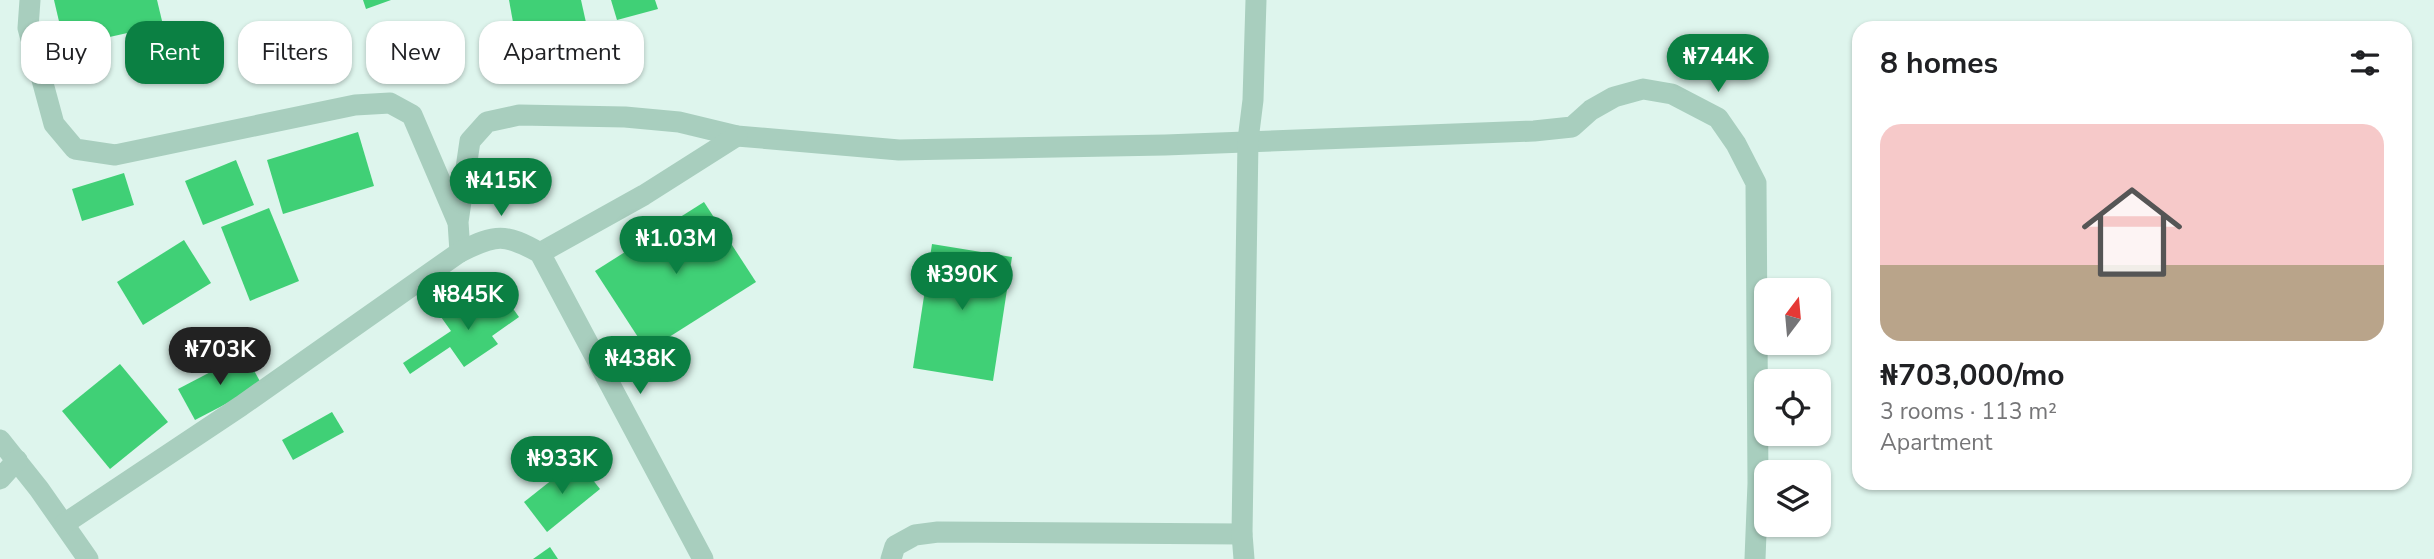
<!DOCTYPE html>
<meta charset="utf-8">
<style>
:root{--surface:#fff;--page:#f2f2f2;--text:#202124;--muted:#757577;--accent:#0b8043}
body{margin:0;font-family:"Nunito Sans",sans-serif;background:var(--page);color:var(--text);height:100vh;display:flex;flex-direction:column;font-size:26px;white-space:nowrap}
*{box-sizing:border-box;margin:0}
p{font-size:23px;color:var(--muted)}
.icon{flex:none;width:38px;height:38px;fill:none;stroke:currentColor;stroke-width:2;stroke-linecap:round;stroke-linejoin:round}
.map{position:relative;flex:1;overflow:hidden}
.drawer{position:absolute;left:1852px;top:21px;width:560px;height:469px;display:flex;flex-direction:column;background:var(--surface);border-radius:21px;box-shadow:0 2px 5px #0004}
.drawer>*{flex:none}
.hud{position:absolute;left:21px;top:21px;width:665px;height:63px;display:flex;gap:14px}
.needle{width:46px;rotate:16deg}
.fabs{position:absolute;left:1754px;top:278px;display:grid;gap:14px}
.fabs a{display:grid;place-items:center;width:77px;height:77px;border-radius:14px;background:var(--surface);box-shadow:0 2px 5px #0004;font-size:35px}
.price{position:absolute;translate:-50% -60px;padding:0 16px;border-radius:24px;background:var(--accent);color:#fff;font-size:23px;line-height:46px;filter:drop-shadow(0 2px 4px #0008)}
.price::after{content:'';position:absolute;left:50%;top:42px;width:21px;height:16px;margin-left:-10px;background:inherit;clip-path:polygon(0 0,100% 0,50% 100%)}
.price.active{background:#222;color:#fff}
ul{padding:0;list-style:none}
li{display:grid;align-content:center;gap:14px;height:371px;padding:0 28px}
li span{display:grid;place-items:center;height:217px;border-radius:21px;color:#555}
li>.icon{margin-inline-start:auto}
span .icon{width:126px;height:126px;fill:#fffc;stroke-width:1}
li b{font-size:30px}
h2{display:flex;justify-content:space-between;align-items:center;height:84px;padding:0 28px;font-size:30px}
.pill{padding:0 24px;border-radius:21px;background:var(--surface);box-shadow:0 2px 5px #0004;font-size:24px;line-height:63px}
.pill.active{background:var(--accent);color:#fff}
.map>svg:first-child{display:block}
.building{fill:#40d076}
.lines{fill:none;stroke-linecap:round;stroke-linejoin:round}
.street{stroke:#a8cebe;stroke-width:21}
</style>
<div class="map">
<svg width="2434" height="559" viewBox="0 0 2434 559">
<rect width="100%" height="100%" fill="#def5ed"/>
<g class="building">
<path d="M54,0H157L163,25L65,47Z"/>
<path d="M363,0H391L366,9Z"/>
<path d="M509,0H581L589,36L518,50Z"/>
<path d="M611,0H655L658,9L617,20Z"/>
<path d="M358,132L374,186L283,214L267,160Z"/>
<path d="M236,160L254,205L203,225L185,181Z"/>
<path d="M124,173L134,205L82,221L72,189Z"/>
<path d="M704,202L756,282L647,351L595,271Z"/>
<path d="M269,208L299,281L250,301L221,227Z"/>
<path d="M184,240L211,283L143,325L117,282Z"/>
<path d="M932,244L1012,257L993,381L913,368Z"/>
<path d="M502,293L519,317L492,336L498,344L464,367L450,347L410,374L403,363L451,331L441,317L468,300L480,308Z"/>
<path d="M245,354L262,385L195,420L178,389Z"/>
<path d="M120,364L168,422L110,469L62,411Z"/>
<path d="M332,412L344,432L293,460L282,440Z"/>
<path d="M577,460L600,489L547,532L524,502Z"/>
<path d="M550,547L558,559H533Z"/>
</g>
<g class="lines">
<g class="street">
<path d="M30,0L28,28L54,124L75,149L115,155L355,105L390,103L412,115L457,220"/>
<path d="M460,252L458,222L470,141L487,122L519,115L625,117L679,122L737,136L899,150L1165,145L1534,131L1572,127L1591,110L1614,97L1643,89L1672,94L1718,118L1736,144L1756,183L1758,483L1755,559"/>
<path d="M540,253L644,195L737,136"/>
<path d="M0,440L39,489L88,559"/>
<path d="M0,479L17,460"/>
<path d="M64,524L241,406L460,252C496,234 505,233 540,253L703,559"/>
<path d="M891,559L895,546L915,535L938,532L1242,534"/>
<path d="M1244,559L1242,534L1248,140L1253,100L1256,0"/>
</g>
</g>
</svg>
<div class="fabs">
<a><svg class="needle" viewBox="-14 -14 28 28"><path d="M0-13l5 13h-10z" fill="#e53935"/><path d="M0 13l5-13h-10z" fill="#757577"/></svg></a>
<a><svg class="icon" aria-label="locate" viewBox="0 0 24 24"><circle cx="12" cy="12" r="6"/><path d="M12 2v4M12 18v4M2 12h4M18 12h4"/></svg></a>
<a><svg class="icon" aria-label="layers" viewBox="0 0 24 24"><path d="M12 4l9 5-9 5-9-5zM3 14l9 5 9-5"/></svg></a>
</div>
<b class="price" style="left:1718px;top:94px">₦744K</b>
<b class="price" style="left:501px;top:218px">₦415K</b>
<b class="price" style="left:676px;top:276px">₦1.03M</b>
<b class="price" style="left:962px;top:312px">₦390K</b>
<b class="price" style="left:468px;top:332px">₦845K</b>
<b class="price active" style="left:220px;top:387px">₦703K</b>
<b class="price" style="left:640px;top:396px">₦438K</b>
<b class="price" style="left:562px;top:496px">₦933K</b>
<div class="hud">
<a class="pill">Buy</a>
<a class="pill active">Rent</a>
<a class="pill">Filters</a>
<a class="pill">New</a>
<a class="pill">Apartment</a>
</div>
<section class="drawer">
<h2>8 homes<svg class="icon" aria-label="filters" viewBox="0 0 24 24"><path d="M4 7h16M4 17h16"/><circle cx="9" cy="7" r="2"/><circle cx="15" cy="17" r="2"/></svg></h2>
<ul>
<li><span style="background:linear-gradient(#f6c9c9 65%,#b9a48a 0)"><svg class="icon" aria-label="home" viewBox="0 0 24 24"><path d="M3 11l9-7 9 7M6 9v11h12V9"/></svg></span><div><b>₦703,000/mo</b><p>3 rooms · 113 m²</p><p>Apartment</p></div></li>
</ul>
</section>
</div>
